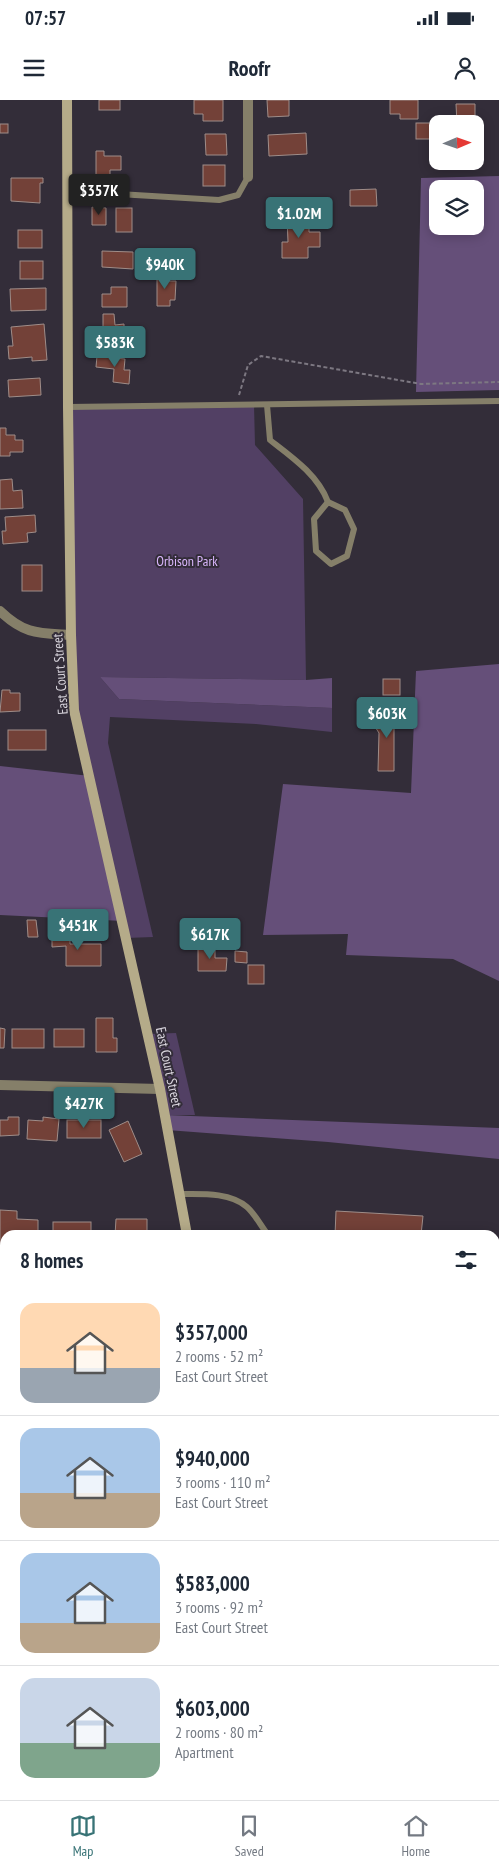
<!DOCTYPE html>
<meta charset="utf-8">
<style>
:root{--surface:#fff;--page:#f6f6f7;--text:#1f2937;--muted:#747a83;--line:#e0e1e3;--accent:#387376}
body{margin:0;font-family:"PT Sans Narrow",sans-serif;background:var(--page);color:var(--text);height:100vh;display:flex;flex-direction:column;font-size:19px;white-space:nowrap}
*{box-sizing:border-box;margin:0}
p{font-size:16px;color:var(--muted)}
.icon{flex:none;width:28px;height:28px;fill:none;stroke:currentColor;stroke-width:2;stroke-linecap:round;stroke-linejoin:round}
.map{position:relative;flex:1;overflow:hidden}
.side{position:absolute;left:0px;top:1130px;width:500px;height:570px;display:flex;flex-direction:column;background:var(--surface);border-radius:15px 15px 0 0;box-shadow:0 2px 12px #0003}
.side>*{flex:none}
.needle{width:32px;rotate:88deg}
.controls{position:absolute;left:429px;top:15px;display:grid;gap:10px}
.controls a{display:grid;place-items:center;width:55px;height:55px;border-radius:10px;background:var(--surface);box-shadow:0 2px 12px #0003;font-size:25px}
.price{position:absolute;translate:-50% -42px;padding:0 11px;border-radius:5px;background:var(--accent);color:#fff;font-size:16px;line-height:32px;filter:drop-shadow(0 1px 2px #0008)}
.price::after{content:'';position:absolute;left:50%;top:30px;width:15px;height:11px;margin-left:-8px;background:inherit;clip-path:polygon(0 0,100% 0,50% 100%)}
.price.selected{background:#222;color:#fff}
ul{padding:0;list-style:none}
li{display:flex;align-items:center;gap:15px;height:125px;padding:0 20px}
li+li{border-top:1px solid var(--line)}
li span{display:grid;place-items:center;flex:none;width:140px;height:100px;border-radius:15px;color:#555}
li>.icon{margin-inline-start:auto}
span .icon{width:60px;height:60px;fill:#fffc;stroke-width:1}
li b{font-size:21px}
h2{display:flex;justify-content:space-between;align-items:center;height:60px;padding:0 20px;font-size:21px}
.status{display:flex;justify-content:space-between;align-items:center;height:35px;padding:0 25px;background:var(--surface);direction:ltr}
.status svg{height:14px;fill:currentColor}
header{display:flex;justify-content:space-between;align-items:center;height:65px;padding:0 20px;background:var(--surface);font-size:22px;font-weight:800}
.menu{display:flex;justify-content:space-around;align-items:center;height:70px;border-top:1px solid var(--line);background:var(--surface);font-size:14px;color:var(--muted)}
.menu a{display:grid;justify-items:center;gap:2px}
.menu .selected{color:var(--accent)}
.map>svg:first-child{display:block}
.green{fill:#524064}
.forest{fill:#654f79;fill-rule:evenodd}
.building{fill:#734138;stroke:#9f8d89}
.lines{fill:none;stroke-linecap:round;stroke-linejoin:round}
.path{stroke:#7d7882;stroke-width:2;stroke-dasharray:4 2.5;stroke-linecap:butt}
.service{stroke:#857f69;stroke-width:6}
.minor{stroke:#857f69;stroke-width:10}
.secondary{stroke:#b5ab89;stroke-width:10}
.labels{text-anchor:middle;stroke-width:4;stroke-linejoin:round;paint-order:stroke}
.park-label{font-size:14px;fill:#dab7fd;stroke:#332d39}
.street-label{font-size:14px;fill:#dad6de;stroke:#332d39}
</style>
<div class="status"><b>07:57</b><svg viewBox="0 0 49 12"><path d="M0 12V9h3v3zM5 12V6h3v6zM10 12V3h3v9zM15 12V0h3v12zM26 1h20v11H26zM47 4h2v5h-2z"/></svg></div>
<header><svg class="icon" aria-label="menu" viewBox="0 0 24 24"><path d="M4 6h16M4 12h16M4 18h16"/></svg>Roofr<svg class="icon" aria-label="person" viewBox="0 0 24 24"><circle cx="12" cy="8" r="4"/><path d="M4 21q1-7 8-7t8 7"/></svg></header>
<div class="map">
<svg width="499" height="1700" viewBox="0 0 499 1700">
<rect width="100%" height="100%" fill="#332d39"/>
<g class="green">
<path d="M254,305L255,345L303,399L306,580L100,577L119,599L332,608V632L256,624L110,617L108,643L153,837L126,838L74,610L68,307Z"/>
<path d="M176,933L195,1015H165L148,934Z"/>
</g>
<g class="forest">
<path d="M499,76V290L416,292L421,78ZM438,89H475V126H438Z"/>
<path d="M499,564V881L453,859L346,855L348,834L263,835L283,684L411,693L416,571Z"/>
<path d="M100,577L306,580L332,578V608L119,599Z"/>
<path d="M0,666L90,676L123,821L0,815Z"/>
<path d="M165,1015L499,1028V1059L328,1042L167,1030Z"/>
<rect x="495" y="1320" width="4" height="119"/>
<path d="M499,1584V1700H455L453,1695H495V1585Z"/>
<path d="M281,1695H356L325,1700H282Z"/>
</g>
<g class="building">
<rect x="99" y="0" width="21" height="10"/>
<path d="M194,0H223V21H203V14H194Z"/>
<path d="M267,0H289V16L268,17Z"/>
<path d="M390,0H418V19H400V14H390Z"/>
<path d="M456,4H475V24H457Z"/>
<rect x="416" y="23" width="15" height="16"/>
<rect x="0" y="24" width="8" height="9"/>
<path d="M306,33L307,54L269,56L268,35Z"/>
<path d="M205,34H226L227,55H206Z"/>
<path d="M96,51H104V56H121V70H110V78H96Z"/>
<rect x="203" y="65" width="22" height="21"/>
<path d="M11,78H43V83H40V103L11,101Z"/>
<path d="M376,89L377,106H350V90Z"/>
<path d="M92,107L106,108V125H92Z"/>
<rect x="116" y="108" width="16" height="24"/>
<path d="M287,117H309V132H320V147H308V158H282V142H288Z"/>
<rect x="18" y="130" width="24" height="18"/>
<path d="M102,151L133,152V169L102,167Z"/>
<path d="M172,153L187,155L184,173L170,171Z"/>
<rect x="20" y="161" width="23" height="18"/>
<path d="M157,172H168V181H176L175,200H170V206H157Z"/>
<path d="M111,187H127V207H102V194H111Z"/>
<path d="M46,188V210L11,211L10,189Z"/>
<path d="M103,214H114L115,225L124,224V245H103Z"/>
<path d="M44,224L47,260L32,261V257L9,259L8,246H13L11,227Z"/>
<path d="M97,256L125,259L124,270H130L129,284L113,282L114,269L96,267Z"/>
<path d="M40,278L41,295L9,297L8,280Z"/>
<path d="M0,328H6V335H15V340H23V352H10V356H0Z"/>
<path d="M12,379L13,391L22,390L23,408L0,409V380Z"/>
<path d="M35,415L36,432L27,433L28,442L3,444L2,431H6L5,417Z"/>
<rect x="22" y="465" width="20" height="26"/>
<rect x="383" y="579" width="17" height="16"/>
<path d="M2,590H10V593H20V611L0,612Z"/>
<path d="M395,607L403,619L394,626V671H378L379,633L372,622Z"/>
<rect x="8" y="630" width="38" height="20"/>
<path d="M27,820H36L38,837H28Z"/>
<path d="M52,831H70V844H101V866H66V846L52,847Z"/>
<path d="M198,847H215V858H227L226,871H198Z"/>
<path d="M235,851L247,852V863L235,862Z"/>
<rect x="248" y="865" width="16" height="19"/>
<path d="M96,918H113V938H117V952H96Z"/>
<path d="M0,928L5,929L4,948H0Z"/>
<rect x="12" y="929" width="32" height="19"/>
<rect x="54" y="929" width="30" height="18"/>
<path d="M8,1017H19V1035L0,1036V1020H8Z"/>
<path d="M43,1017L59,1019L57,1041L27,1039L28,1020L43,1021Z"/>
<rect x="67" y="1020" width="34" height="18"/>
<path d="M128,1021L142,1054L124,1062L109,1030Z"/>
<path d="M0,1110L17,1111V1119L38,1120V1135H5V1144H0Z"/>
<path d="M336,1111L423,1116L421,1135H335Z"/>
<path d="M116,1119H147V1135H115Z"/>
<rect x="53" y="1122" width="38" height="13"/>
<rect x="0" y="1238" width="5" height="16"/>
<path d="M0,1499H5V1527L0,1528Z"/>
<path d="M5,1545V1574H0V1546Z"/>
<path d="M47,1695H109L110,1698L94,1700H48Z"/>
<path d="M178,1695H197L198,1700H178Z"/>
</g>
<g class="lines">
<path class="path" d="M239,295L248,265L261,256L421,284L499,282"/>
<g class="service">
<path d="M68,91L219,100L238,95L248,77"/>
<path d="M267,305L270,340C292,357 318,375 328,402"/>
<path d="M68,307L499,301"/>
<path d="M328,402L345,410L354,429L347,456L331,464L316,451L314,419Z"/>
<path d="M180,1094C201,1094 230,1092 247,1107C255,1114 261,1126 268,1135"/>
<path d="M0,1614L5,1632"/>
<path d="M0,1671L5,1670"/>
<path d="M3,1700L18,1697V1695"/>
</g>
<g class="minor">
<path d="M248,0V77"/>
<path d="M0,511C25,535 39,533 71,535"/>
<path d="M0,985L160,989"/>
<path d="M0,1191H5"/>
<path d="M0,1444L5,1445"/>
</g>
<g class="secondary">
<path d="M67,0L68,307L71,535L74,610L160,989L187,1135"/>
<path d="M281,1695L282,1700"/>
</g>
</g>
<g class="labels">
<g class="park-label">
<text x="187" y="466">Orbison Park</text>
</g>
<g class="street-label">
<text transform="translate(60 574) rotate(-94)" y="5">East Court Street</text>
<text transform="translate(169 967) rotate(78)" y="5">East Court Street</text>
</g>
</g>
</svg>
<div class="controls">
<a><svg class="needle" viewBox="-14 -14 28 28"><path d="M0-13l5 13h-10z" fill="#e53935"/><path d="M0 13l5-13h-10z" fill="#747a83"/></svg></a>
<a><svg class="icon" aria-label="layers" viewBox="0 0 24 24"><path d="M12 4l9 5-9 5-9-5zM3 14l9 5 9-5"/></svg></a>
</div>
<b class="price selected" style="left:99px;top:116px">$357K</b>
<b class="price" style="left:299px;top:139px">$1.02M</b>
<b class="price" style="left:165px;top:190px">$940K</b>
<b class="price" style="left:115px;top:268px">$583K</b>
<b class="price" style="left:387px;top:639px">$603K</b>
<b class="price" style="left:78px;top:851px">$451K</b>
<b class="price" style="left:210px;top:860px">$617K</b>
<b class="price" style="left:84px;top:1029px">$427K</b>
<section class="side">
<h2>8 homes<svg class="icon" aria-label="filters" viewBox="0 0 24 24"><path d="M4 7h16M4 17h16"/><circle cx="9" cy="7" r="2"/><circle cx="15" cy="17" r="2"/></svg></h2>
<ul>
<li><span style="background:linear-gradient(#ffd9b3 65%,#9aa5b1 0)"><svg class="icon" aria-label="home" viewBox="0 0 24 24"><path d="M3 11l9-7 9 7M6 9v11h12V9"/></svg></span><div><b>$357,000</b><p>2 rooms · 52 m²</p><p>East Court Street</p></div></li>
<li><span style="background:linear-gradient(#a9c7e8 65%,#b9a48a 0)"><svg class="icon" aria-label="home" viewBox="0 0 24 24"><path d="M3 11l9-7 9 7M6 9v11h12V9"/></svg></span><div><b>$940,000</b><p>3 rooms · 110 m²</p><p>East Court Street</p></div></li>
<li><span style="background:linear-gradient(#a9c7e8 70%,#b9a48a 0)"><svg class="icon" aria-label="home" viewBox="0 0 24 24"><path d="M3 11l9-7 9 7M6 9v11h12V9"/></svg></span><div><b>$583,000</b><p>3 rooms · 92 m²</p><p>East Court Street</p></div></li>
<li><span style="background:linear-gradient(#c9d6e8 65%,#7fa58c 0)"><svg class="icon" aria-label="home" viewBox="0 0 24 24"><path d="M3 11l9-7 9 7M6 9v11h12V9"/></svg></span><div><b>$603,000</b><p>2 rooms · 80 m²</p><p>Apartment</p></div></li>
</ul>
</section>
</div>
<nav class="menu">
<a class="selected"><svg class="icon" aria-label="map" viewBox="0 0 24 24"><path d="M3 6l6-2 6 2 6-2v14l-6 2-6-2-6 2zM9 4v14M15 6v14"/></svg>Map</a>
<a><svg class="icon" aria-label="saved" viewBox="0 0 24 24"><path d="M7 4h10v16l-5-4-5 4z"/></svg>Saved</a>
<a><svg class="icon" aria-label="home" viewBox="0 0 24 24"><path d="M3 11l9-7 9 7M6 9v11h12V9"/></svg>Home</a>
</nav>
